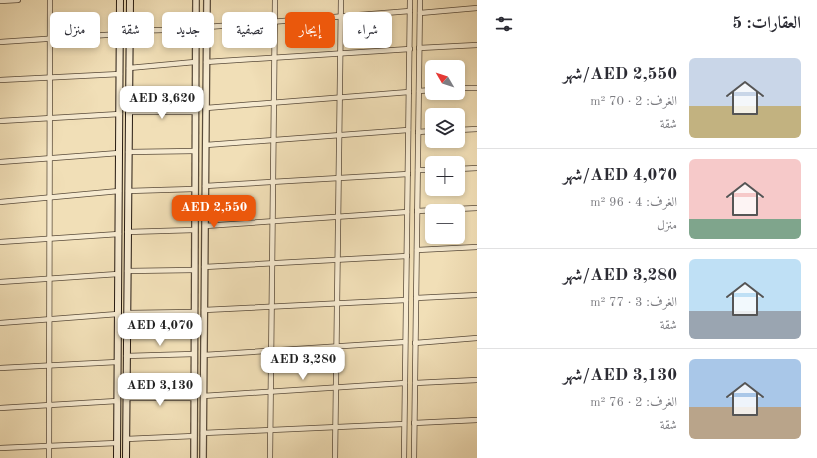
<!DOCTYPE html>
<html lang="ar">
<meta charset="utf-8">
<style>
:root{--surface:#fff;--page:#f7f7f7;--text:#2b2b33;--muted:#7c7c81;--line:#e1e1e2;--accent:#ea580c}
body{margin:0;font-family:"Old Standard TT",Amiri,serif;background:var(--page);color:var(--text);direction:rtl;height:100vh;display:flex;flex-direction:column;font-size:15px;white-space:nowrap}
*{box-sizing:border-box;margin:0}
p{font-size:13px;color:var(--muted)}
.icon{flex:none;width:22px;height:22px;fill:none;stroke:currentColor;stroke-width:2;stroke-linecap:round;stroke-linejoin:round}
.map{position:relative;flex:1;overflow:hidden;direction:ltr}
.drawer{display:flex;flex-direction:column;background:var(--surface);width:340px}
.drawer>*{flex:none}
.banner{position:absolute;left:12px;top:12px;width:380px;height:36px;direction:rtl;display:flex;gap:8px}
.needle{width:26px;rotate:309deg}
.tools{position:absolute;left:425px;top:60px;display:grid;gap:8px}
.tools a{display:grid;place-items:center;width:40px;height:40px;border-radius:6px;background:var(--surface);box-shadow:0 2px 6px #0003;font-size:20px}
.price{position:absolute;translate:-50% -34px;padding:0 9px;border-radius:8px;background:#fff;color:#222;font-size:13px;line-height:26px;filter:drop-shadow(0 1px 2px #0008)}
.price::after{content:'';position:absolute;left:50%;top:24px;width:12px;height:9px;margin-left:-6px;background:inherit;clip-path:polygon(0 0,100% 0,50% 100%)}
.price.active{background:var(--accent);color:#fff}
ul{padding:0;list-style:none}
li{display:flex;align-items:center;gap:12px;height:100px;padding:0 16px}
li+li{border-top:1px solid var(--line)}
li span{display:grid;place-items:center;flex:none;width:112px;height:80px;border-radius:6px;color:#555}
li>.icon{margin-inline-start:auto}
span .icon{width:48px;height:48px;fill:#fffc;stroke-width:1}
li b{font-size:17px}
h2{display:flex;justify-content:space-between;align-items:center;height:48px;padding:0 16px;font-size:17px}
.tag{padding:0 14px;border-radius:6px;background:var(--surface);box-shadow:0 2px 6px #0003;font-size:14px;line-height:36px}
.tag.active{background:var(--accent);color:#fff}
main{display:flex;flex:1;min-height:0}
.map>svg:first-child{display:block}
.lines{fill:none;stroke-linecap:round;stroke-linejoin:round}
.minor-casing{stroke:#594b3a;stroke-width:6}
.tertiary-casing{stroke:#594b3a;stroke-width:8}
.secondary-casing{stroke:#261a11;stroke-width:8}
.minor{stroke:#f6ead0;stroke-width:4.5}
.tertiary{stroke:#f6ead0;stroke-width:5.5}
.secondary{stroke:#f6ead0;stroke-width:6}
</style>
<main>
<section class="drawer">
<h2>العقارات: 5<svg class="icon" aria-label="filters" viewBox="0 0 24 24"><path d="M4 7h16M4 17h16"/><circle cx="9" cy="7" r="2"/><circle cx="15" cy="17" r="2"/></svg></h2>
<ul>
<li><span style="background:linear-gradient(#c9d6e8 60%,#c2b280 0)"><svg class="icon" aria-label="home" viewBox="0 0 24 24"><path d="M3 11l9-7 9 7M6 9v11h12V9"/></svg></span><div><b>AED 2,550/شهر</b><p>الغرف: 2 · 70 m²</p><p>شقة</p></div></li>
<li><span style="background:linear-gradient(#f6c9c9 75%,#7fa58c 0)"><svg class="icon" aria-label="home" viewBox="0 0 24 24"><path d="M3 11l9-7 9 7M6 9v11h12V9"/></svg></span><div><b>AED 4,070/شهر</b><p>الغرف: 4 · 96 m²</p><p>منزل</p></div></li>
<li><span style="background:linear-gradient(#bfe0f5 65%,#9aa5b1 0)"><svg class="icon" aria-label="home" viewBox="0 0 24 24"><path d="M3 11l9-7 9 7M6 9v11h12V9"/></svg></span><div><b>AED 3,280/شهر</b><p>الغرف: 3 · 77 m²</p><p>شقة</p></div></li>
<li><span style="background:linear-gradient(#a9c7e8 60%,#b9a48a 0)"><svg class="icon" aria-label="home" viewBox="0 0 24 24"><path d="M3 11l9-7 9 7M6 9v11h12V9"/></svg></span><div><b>AED 3,130/شهر</b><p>الغرف: 2 · 76 m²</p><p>شقة</p></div></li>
</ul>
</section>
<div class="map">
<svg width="477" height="458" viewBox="0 0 477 458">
<rect width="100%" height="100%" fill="#f1dfb7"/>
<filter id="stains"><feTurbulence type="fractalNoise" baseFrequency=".005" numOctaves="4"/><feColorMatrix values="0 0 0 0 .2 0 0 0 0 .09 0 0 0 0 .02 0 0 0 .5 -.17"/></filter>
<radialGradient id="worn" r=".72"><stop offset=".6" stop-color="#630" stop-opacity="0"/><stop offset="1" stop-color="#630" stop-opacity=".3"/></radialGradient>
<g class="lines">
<g class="minor-casing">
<g id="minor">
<path d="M0,1L18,0"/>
<path d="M420,13L477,8"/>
<path d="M207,27L410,11"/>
<path d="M130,31L196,29"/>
<path d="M0,42L120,34"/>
<path d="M419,48L477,45"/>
<path d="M206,62L410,49"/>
<path d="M129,68L195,62"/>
<path d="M0,80L120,74"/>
<path d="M458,88H477"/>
<path d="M419,91L432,90"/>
<path d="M206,108L409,92"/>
<path d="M129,112H195"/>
<path d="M0,121L120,114"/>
<path d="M458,130L477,129"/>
<path d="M418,132L432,131"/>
<path d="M206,145L408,130"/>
<path d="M128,152L195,151"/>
<path d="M0,162L119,153"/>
<path d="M458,169L477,168"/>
<path d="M418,170H432"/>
<path d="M205,186L408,174"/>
<path d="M128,191L194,189"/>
<path d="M0,202L119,191"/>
<path d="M417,211L477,208"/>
<path d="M205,226L407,212"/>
<path d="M127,232L194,230"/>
<path d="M0,242L119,234"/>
<path d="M417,250L477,247"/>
<path d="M204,267L407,256"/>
<path d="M127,271L194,270"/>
<path d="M0,282L118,274"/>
<path d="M416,298L477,295"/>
<path d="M204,310L406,300"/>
<path d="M127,313L194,312"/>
<path d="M0,323L118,314"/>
<path d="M415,343L477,338"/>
<path d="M204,355L405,342"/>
<path d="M126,356L194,354"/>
<path d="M0,368L117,362"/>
<path d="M415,383L477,380"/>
<path d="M203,396L405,383"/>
<path d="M126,398H194"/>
<path d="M0,408L117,401"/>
<path d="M414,423L477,420"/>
<path d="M203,433L404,424"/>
<path d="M126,439L194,436"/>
<path d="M0,448L117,443"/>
<path d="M49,458L50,0"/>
<path d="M270,458L275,0"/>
<path d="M335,458L341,0"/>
<path d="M404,458L410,0"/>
<path d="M414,458L420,0"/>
</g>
</g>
<g class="tertiary-casing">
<g id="tertiary">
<path d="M194,458L196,0"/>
<path d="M203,458L207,0"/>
</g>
</g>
<g class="secondary-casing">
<g id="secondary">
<path d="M117,458L120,0"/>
<path d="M126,458L130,0"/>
</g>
</g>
<use href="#minor" class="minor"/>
<use href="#tertiary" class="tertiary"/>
<use href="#secondary" class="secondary"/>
</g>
<rect width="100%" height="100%" filter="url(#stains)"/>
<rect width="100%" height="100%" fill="url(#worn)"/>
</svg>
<div class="tools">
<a><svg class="needle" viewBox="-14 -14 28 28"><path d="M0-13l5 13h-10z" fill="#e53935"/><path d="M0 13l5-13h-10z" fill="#7c7c81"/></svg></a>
<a><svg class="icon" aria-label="layers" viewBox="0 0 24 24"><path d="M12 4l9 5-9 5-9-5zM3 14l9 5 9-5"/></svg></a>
<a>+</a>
<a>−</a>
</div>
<b class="price" style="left:162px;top:120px">AED 3,620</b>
<b class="price active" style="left:214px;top:229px">AED 2,550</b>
<b class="price" style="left:160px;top:347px">AED 4,070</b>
<b class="price" style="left:303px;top:381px">AED 3,280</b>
<b class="price" style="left:160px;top:407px">AED 3,130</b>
<div class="banner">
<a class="tag">شراء</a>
<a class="tag active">إيجار</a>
<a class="tag">تصفية</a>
<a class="tag">جديد</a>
<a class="tag">شقة</a>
<a class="tag">منزل</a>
</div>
</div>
</main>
